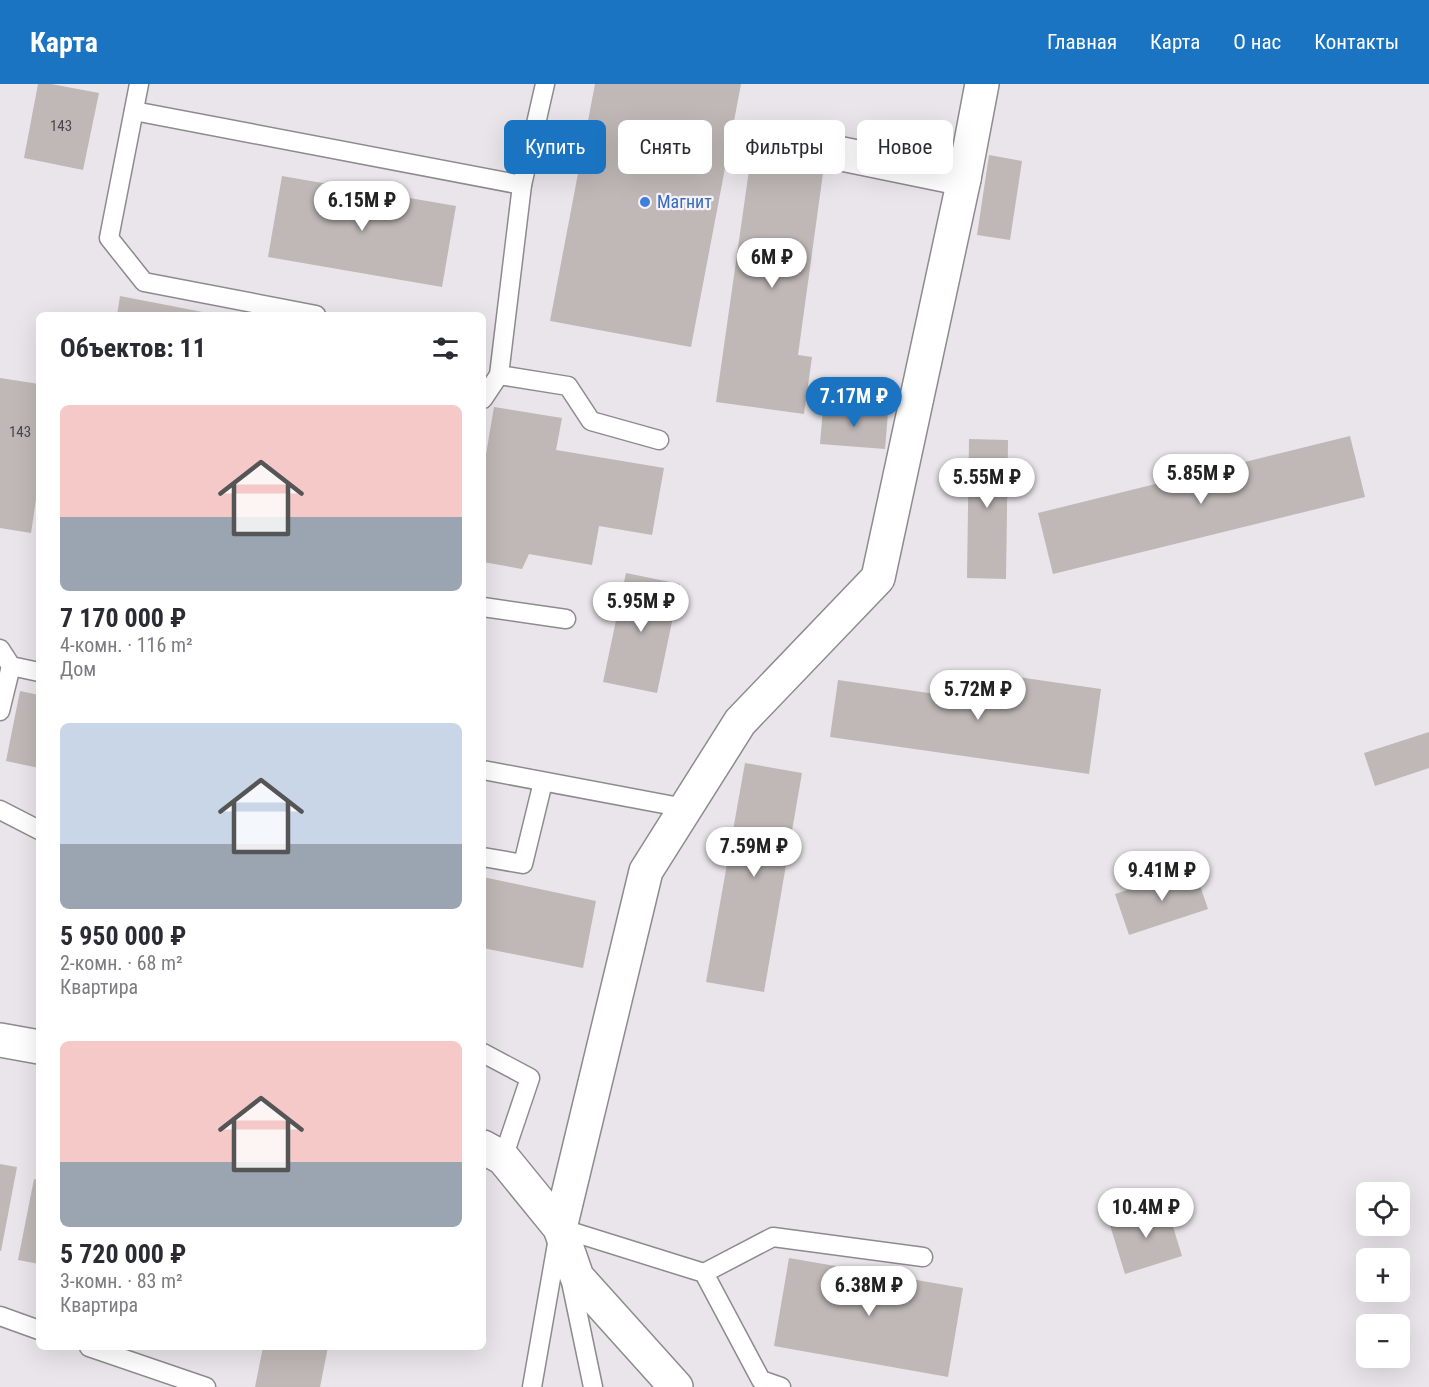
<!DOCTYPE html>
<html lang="ru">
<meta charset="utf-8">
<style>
:root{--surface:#fff;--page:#f7f7f7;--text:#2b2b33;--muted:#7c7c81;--accent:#1a74c1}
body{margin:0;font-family:"Roboto Condensed",sans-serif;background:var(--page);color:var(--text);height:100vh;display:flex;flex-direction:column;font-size:22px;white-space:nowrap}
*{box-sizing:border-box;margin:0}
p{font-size:20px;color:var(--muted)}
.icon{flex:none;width:33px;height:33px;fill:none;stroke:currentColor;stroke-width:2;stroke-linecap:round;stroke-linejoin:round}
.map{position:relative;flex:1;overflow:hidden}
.side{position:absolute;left:36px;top:228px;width:450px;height:1038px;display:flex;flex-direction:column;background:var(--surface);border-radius:9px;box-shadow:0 6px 24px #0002}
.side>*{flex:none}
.top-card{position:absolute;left:504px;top:36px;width:570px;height:54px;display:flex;gap:12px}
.tools{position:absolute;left:1356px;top:1098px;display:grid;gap:12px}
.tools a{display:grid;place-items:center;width:54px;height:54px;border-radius:9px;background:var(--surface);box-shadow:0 6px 24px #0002;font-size:30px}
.price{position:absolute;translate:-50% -51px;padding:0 14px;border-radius:21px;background:#fff;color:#222;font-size:20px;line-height:39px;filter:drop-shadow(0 2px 3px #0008)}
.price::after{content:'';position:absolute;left:50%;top:36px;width:18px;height:14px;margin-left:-9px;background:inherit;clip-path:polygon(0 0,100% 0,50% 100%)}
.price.active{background:var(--accent);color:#fff}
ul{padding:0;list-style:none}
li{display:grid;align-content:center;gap:12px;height:318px;padding:0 24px}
li span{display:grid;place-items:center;height:186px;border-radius:9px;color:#555}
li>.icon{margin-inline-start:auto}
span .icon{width:108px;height:108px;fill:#fffc;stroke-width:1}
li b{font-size:26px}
h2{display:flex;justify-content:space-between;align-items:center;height:72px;padding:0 24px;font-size:26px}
.pill{padding:0 21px;border-radius:9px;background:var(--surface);box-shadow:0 6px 24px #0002;font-size:21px;line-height:54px}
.pill.active{background:var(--accent);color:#fff}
header{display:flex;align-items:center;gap:36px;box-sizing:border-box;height:84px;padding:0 30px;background:var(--accent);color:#fff}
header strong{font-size:28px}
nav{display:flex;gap:33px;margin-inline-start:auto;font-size:21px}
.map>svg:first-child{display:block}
.building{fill:#bfb8b7}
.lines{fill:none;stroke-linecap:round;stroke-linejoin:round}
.service-casing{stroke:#8e8a8f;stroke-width:21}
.minor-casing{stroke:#8e8a8f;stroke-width:36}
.tertiary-casing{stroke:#8e8a8f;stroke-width:36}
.service{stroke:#fff;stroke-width:18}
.minor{stroke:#fff;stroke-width:33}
.tertiary{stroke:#fff;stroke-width:33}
.shop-dot{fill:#3f7fe0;stroke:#f7f2f7;stroke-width:2}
.labels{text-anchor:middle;stroke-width:4.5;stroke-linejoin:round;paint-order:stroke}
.number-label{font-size:15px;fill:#494747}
.shop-label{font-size:18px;fill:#366cbe;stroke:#f7f2f7;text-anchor:start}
</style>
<header>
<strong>Карта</strong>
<nav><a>Главная</a><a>Карта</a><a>О нас</a><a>Контакты</a></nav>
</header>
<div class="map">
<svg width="1429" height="1303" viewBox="0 0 1429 1303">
<rect width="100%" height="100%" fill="#e9e5ea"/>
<g class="building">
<path d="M38,0H51L99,9L83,86L24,74Z"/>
<path d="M595,0H741L691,263L550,237Z"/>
<path d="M989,71L1022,77L1010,156L977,151Z"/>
<path d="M751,72L824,82L798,271L812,273L804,330L716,318Z"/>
<path d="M282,92L456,122L442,203L268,173Z"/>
<path d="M120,212L213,230V231H117Z"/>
<path d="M0,294L39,300V396L31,449L0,444Z"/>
<path d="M494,323L562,334L556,366L664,384L652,451L599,442L592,481L529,470L522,485L483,478V388Z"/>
<path d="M823,324L888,329L885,365L820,360Z"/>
<path d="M1350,352L1365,413L1053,490L1038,429Z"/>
<path d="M969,355L1008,356L1006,495L967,494Z"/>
<path d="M626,489L680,500L657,609L603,598Z"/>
<path d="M975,587L1101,605L1089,690L830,653L838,596L971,615Z"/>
<path d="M20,607L39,611V684L6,677Z"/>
<path d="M1429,648V684L1375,702L1364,669Z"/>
<path d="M745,679L802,689L764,908L706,898Z"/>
<path d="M1194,784L1208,825L1129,851L1115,810Z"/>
<path d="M483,793L596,817L583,884L483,864Z"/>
<path d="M0,1080L17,1083L1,1167H0Z"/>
<path d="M34,1095L39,1096V1180L18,1176Z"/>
<path d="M1166,1120L1182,1172L1125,1190L1109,1138Z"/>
<path d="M789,1174L963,1204L948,1293L774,1262Z"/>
<path d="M263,1263H328L320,1303H255Z"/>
</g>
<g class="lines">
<g class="service-casing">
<g id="service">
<path d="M139,0L109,154L144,198L316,231"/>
<path d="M545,0L522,101L499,291L568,302L591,337L659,356"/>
<path d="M134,27L522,101"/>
<path d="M483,315L499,291"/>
<path d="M483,523L566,535"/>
<path d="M0,565L11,582L39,588"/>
<path d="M0,627L11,582"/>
<path d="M483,686L685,724"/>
<path d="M0,726L39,746"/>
<path d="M483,773L523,780L543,698"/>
<path d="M483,969L530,994L503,1074"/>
<path d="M560,1144L704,1189L761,1296L781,1303"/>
<path d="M704,1189L773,1153L923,1173"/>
<path d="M570,1193L593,1303"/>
<path d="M0,1232L39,1246"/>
<path d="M89,1263L206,1303"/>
<path d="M532,1303L558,1154"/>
</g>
</g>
<g class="minor-casing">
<g id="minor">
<path d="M764,54L964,95L982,0"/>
<path d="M560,1144L646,787L740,638L878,494L964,95"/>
</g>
</g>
<g class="tertiary-casing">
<g id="tertiary">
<path d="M0,956L39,963"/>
<path d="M483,1063L503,1074L560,1144L577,1193L676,1303"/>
</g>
</g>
<use href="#service" class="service"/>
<use href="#minor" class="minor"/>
<use href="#tertiary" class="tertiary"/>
</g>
<circle class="shop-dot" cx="645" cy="118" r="6"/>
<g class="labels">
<g class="number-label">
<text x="61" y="47">143</text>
<text x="20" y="353">143</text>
</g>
<g class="shop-label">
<text x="657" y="124">Магнит</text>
</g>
</g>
</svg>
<div class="tools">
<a><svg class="icon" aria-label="locate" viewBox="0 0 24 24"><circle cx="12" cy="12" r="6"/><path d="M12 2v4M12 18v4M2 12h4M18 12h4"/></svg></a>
<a>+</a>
<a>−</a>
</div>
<b class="price" style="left:362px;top:148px">6.15M ₽</b>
<b class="price" style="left:772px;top:205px">6M ₽</b>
<b class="price active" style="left:854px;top:344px">7.17M ₽</b>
<b class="price" style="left:1201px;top:421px">5.85M ₽</b>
<b class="price" style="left:987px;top:425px">5.55M ₽</b>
<b class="price" style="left:641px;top:549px">5.95M ₽</b>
<b class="price" style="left:978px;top:637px">5.72M ₽</b>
<b class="price" style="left:754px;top:794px">7.59M ₽</b>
<b class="price" style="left:1162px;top:818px">9.41M ₽</b>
<b class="price" style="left:1146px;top:1155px">10.4M ₽</b>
<b class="price" style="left:869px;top:1233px">6.38M ₽</b>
<div class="top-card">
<a class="pill active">Купить</a>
<a class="pill">Снять</a>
<a class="pill">Фильтры</a>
<a class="pill">Новое</a>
</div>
<section class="side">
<h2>Объектов: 11<svg class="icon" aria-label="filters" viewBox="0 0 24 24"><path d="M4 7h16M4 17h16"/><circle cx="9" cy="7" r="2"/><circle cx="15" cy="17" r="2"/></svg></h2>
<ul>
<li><span style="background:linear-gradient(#f6c9c9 60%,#9aa5b1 0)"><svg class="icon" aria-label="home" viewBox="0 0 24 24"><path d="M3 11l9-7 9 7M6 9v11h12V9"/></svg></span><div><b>7 170 000 ₽</b><p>4-комн. · 116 m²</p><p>Дом</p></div></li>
<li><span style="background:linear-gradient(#c9d6e8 65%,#9aa5b1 0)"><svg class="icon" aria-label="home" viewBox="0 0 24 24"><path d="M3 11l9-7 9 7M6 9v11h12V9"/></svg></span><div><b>5 950 000 ₽</b><p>2-комн. · 68 m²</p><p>Квартира</p></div></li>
<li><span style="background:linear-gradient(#f6c9c9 65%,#9aa5b1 0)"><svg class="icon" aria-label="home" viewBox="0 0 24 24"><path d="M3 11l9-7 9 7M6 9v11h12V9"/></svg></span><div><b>5 720 000 ₽</b><p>3-комн. · 83 m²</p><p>Квартира</p></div></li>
</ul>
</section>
</div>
